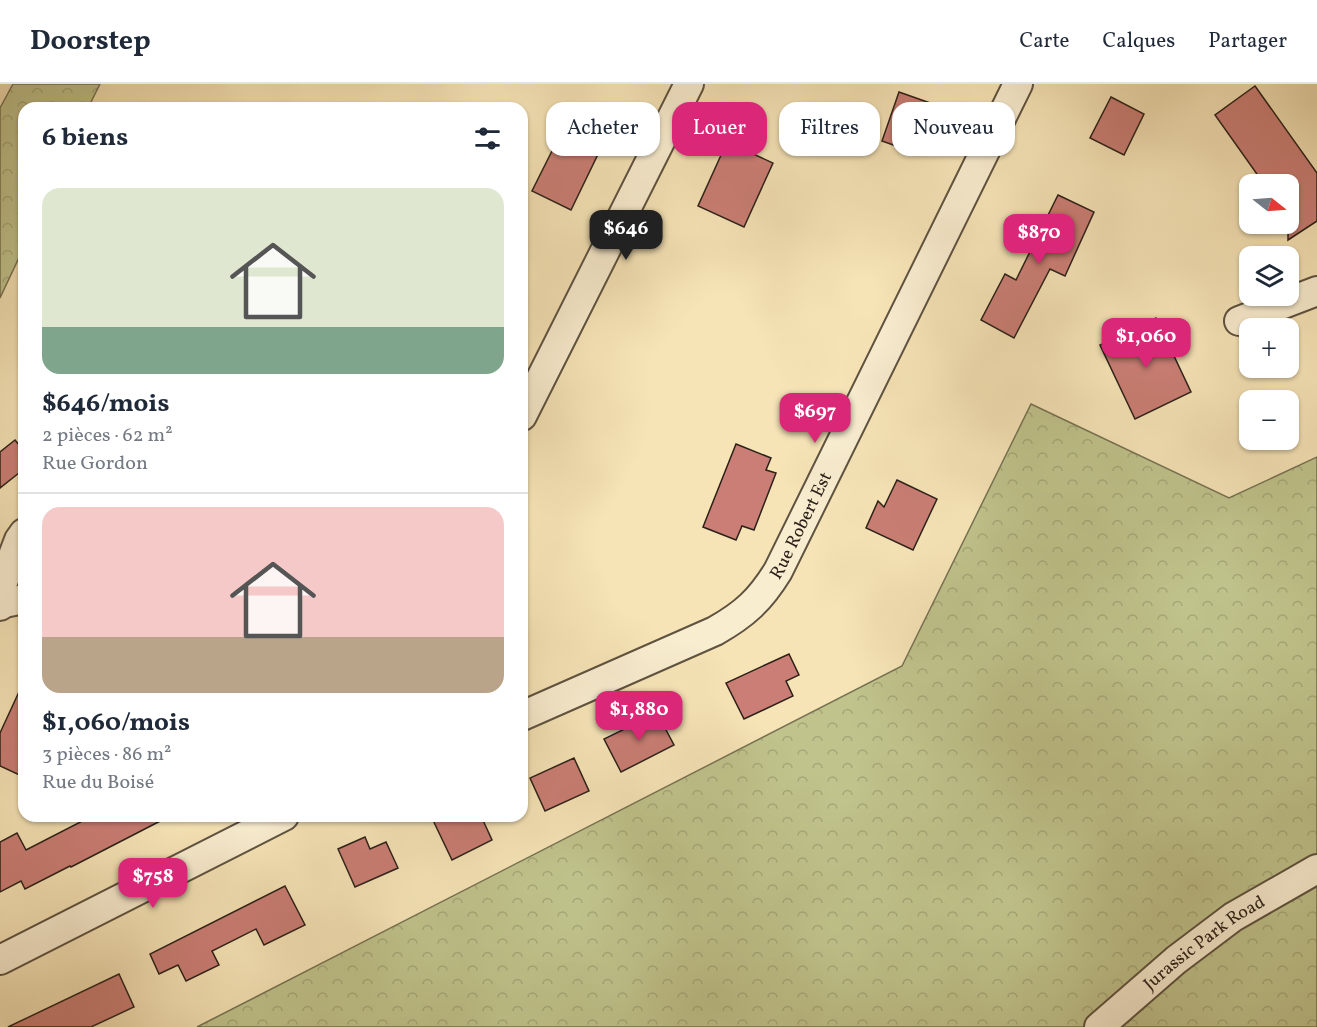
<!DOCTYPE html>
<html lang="fr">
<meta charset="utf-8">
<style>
:root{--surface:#fff;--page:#f2f2f3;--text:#1f2937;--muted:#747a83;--line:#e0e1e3;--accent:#db2777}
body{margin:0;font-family:Vollkorn,serif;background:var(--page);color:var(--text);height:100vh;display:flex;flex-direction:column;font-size:22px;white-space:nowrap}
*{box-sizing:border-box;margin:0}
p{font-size:20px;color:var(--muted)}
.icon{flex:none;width:33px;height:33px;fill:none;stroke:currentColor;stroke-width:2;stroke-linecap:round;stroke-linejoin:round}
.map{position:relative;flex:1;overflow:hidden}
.details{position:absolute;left:18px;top:18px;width:510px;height:720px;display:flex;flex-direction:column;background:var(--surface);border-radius:18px;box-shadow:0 2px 4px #0004}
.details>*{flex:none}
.hud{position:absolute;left:546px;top:18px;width:570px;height:54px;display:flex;gap:12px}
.needle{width:39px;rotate:107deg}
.tools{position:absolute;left:1239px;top:90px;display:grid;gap:12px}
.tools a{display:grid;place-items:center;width:60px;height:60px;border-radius:12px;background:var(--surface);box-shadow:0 2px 4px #0004;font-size:30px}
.price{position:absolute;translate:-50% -51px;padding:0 14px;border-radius:12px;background:var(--accent);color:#fff;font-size:20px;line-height:39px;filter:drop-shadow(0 2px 3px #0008)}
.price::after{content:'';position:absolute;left:50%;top:36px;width:18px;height:14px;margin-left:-9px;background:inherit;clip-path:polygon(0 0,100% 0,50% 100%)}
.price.active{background:#222;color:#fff}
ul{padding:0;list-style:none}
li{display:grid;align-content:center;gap:12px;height:318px;padding:0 24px}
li+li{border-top:2px solid var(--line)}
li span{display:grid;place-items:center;height:186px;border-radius:18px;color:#555}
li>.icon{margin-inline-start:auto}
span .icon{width:108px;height:108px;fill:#fffc;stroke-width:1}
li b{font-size:26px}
h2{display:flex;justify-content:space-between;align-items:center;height:72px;padding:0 24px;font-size:26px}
.pill{padding:0 21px;border-radius:18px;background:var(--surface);box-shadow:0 2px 4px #0004;font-size:21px;line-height:54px}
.pill.active{background:var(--accent);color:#fff}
header{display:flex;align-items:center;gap:36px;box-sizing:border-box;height:84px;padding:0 30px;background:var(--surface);border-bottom:2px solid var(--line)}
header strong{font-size:28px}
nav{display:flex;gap:33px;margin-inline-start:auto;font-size:21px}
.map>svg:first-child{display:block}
.forest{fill:url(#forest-crowns);stroke:#767252;stroke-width:1.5}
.building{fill:#ca7e75;stroke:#2b2119;stroke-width:1.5}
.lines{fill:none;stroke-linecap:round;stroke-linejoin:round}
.minor-casing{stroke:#5e5240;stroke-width:32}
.minor{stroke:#f9edd0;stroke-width:28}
.labels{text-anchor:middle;stroke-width:5;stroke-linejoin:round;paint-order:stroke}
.street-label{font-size:18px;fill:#2b2119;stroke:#f9edd0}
</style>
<header>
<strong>Doorstep</strong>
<nav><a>Carte</a><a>Calques</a><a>Partager</a></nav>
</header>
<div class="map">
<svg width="1317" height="943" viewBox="0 0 1317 943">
<defs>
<pattern id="forest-crowns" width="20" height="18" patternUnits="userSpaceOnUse" patternTransform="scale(1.5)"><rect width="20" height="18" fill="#c0c38c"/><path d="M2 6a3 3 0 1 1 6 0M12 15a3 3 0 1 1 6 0" fill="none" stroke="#a5a778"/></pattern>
</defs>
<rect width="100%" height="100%" fill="#f6e4b7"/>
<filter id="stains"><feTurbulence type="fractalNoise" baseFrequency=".00333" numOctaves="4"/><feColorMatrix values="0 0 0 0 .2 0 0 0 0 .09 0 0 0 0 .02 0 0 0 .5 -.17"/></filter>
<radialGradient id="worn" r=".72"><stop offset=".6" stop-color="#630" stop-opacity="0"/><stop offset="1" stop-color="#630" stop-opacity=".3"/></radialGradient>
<g class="forest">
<path d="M13,0H100L88,24H24V163L0,214V24Z"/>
<path d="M1031,320L1229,414L1317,373V943H197L902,582Z"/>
</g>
<g class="building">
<path d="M1255,2L1317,89V137L1288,156V100H1264L1215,31Z"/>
<path d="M899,8L933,20L916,69L882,57Z"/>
<path d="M1111,13L1144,30L1124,71L1090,54Z"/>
<path d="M563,45L601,64L571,126L532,107Z"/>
<path d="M727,58L773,79L744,143L698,122Z"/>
<path d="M1058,111L1094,128L1065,192L1050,185L1014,254L981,236L1005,190L1016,196Z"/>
<path d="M1156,234L1191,308L1135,335L1100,261Z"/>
<path d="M15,356L24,367V385L0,404V368Z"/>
<path d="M736,360L771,374L766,386L776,389L754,446L742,442L736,456L703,443Z"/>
<path d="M897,396L937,415L913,466L866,444L878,417L884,423Z"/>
<path d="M789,570L799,591L786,597L793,612L744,635L726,599Z"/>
<path d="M24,597V693L0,682V649Z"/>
<path d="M657,629L674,661L621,688L604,655Z"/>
<path d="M574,674L589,707L545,727L530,694Z"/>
<path d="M92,732H170L71,783L70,782L25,805L21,797L0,808V758L17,749L26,766Z"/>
<path d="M431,732H481L492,756L452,776Z"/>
<path d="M365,753L370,765L386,758L398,784L355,803L338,765Z"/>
<path d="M285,802L305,841L264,861L256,845L212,867L219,881L186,897L178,881L159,890L150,870Z"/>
<path d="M119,890L134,923L91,943H8Z"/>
</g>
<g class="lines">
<g class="minor-casing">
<g id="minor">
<path d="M1239,237L1317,207"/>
<path d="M522,332L689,0"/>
<path d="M0,506L19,456L24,449"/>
<path d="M0,522L4,519L24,515"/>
<path id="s1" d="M522,632L715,547C745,530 760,516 778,487L1018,0"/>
<path d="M0,876L284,732"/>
<path id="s2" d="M1099,943L1176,876L1233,833L1317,785"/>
</g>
</g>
<use href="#minor" class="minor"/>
</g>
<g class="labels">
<g class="street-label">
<text dy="6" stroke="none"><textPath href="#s1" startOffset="350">Rue Robert Est</textPath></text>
<text dy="6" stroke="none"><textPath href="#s2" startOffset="135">Jurassic Park Road</textPath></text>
</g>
</g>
<rect width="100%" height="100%" filter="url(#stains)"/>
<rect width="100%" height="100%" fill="url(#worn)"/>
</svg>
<div class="tools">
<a><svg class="needle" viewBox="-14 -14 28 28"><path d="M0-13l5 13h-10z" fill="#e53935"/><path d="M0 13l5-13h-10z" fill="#747a83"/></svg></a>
<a><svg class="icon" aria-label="layers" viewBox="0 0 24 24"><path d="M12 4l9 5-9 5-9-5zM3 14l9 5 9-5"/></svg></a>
<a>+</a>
<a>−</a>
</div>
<b class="price active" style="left:626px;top:177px">$646</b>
<b class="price" style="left:1039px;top:181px">$870</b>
<b class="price" style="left:1146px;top:285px">$1,060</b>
<b class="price" style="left:815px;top:360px">$697</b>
<b class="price" style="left:639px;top:658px">$1,880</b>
<b class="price" style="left:153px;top:825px">$758</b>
<div class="hud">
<a class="pill">Acheter</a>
<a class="pill active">Louer</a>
<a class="pill">Filtres</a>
<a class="pill">Nouveau</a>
</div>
<section class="details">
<h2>6 biens<svg class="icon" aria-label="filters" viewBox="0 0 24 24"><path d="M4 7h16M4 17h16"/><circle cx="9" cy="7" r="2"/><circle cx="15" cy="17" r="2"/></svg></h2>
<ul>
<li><span style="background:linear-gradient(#dfe7d0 75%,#7fa58c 0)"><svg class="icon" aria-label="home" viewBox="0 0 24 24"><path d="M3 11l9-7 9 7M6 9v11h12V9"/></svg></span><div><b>$646/mois</b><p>2 pièces · 62 m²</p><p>Rue Gordon</p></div></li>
<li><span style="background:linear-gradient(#f6c9c9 70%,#b9a48a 0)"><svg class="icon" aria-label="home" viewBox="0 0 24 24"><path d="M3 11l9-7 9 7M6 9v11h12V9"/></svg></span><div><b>$1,060/mois</b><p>3 pièces · 86 m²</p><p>Rue du Boisé</p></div></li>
</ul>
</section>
</div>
